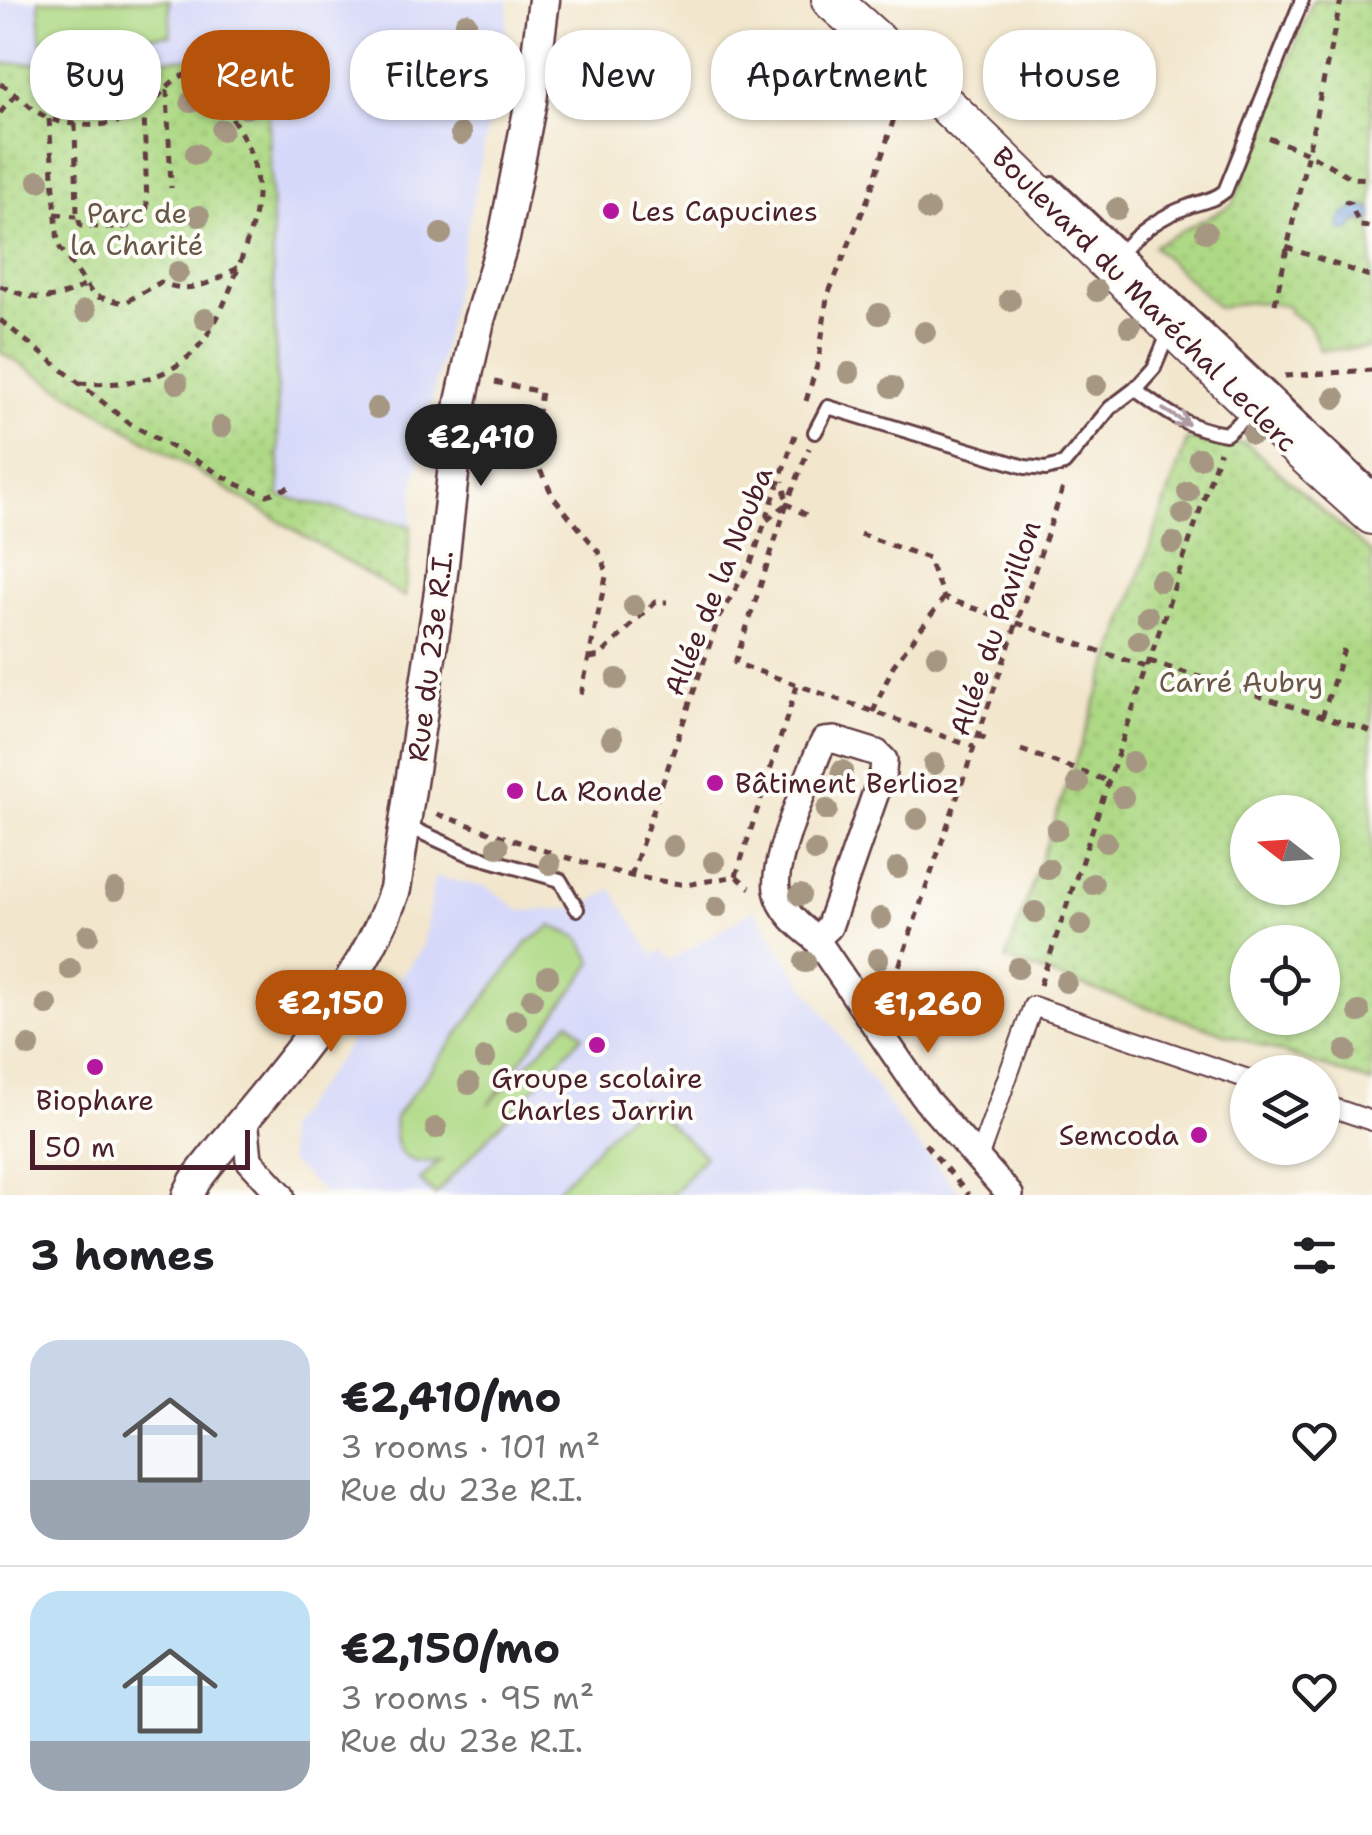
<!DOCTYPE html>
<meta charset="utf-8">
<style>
:root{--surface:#fff;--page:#f6f6f6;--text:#202124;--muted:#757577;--line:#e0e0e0;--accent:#b45309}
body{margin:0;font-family:"Shantell Sans",sans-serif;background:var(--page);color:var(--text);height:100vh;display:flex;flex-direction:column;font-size:38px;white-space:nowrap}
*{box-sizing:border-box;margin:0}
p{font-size:32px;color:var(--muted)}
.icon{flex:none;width:55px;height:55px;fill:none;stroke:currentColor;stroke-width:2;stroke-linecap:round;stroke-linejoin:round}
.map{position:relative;height:1195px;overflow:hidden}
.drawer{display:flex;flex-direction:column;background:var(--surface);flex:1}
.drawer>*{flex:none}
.top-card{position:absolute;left:30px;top:30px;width:1312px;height:90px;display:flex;gap:20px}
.needle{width:65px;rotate:287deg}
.tools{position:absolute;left:1230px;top:795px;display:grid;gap:20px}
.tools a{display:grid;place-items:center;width:110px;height:110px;border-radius:50%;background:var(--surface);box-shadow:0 2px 8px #0004;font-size:50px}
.scale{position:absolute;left:30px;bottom:25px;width:220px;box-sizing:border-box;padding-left:10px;border:5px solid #4a1f2b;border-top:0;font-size:28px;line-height:35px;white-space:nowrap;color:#4a1f2b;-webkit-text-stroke:8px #fdfcf7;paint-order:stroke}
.price{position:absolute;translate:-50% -85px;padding:0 22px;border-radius:35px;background:var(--accent);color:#fff;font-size:32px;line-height:65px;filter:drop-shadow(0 2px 5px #0008)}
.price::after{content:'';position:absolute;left:50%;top:60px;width:30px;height:22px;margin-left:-15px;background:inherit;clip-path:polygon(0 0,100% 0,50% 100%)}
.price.selected{background:#222;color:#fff}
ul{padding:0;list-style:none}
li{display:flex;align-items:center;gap:30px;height:250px;padding:0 30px}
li+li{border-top:2px solid var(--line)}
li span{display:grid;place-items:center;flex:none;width:280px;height:200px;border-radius:30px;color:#555}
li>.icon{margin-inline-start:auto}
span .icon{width:120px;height:120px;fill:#fffc;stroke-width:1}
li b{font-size:42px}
h2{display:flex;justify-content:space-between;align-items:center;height:120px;padding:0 30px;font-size:42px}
.chip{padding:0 35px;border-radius:40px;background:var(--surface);box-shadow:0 2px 8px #0004;font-size:35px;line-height:90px}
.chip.selected{background:var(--accent);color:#fff}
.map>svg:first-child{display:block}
.built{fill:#d5d8f9}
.grass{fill:#aed985;stroke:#7c7c58;stroke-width:2.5}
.park{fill:url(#park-dots);stroke:#7c7c58;stroke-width:2.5;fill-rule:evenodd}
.water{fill:url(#water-rules);stroke:#636689;stroke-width:2.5}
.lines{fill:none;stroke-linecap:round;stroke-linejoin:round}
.service-casing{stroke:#633d43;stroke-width:18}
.pedestrian-casing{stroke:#633d43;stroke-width:22}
.minor-casing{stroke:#633d43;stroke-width:30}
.tertiary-casing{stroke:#633d43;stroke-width:35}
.primary-casing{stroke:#633d43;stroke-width:42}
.path{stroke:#633d43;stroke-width:5;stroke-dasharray:8 8;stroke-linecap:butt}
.service{stroke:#fff;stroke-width:12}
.pedestrian{stroke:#fff;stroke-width:18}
.minor{stroke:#fff;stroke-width:25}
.tertiary{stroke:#fff;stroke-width:30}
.primary{stroke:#fff;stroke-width:38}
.tree{fill:#a69782}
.oneway{stroke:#ae9aa0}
.poi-dot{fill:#b5179e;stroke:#fdfcf7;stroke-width:4}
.labels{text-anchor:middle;stroke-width:8;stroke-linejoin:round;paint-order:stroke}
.poi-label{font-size:28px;fill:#4a1f2b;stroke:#fdfcf7;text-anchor:start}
.park-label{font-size:28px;fill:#685746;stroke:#fdfcf7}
.street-label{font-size:28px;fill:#4a1f2b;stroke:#fdfcf7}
</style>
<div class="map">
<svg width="1372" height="1195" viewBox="0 0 1372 1195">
<defs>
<pattern id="park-dots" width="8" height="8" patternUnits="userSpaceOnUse" patternTransform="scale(2.5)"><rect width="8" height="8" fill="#aed985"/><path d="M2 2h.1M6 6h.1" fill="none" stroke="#97ba73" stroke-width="1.8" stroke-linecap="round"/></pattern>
<pattern id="water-rules" width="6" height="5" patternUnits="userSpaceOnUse" patternTransform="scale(2.5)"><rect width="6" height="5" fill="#7cace7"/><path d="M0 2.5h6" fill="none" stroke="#688bbb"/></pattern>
</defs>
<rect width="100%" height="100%" fill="#fdfcf7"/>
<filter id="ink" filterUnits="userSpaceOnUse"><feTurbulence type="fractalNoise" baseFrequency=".01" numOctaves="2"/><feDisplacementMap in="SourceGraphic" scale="20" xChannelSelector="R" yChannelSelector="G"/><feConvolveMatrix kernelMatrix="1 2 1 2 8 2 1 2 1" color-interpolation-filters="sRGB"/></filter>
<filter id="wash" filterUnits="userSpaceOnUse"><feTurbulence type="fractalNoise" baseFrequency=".0048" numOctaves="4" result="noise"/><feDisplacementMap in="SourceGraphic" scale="40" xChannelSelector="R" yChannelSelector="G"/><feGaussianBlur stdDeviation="2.25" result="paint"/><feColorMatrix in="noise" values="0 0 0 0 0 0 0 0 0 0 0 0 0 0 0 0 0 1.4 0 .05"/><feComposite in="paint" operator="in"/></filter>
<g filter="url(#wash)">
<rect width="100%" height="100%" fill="#f2e6cc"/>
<g class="built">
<path d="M0,0H509L505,44L414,488L411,526L280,496L267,56L0,64Z"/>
<path d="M434,877L488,887L520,911L581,908L612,889L653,955L662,950L670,961L755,909L781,952L909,1134L962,1195H327L289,1162L285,1129L423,947Z"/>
</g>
<g class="grass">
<path d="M39,0H169L171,35L41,42Z"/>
<path d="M552,926L580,938L593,963L488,1105L569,1021L583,1035L435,1195L420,1180L440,1161C403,1167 392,1153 395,1117L528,942Z"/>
<path d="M642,1099L705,1156L672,1195H552Z"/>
</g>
<g class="park">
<path d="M1313,0H1372V348L1320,350L1310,326L1289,312V307C1262,300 1245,301 1219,308L1153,246L1233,204Z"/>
<path d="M267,56L280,496L411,526L405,597L0,352V64Z"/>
<path d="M1187,440L1246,443L1372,554V1083L1006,960ZM1322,812V888H1248V812ZM1322,942V1018H1248V942Z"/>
</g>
<path class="water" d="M1359,207L1372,209V220L1358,222L1348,231L1341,230L1339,225L1344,214Z"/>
</g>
<g filter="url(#ink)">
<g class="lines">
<g class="service-casing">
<g id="service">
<path d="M1053,184L1372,487"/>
<path d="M1118,255C1137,234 1161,216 1187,207C1202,201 1213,201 1225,191L1302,0"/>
<path d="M1169,332L1154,368L1135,389C1164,411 1189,429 1226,434L1252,412"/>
<path d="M815,432L828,407L1025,467L1046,469L1064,464L1110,408L1135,389"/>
<path d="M407,826L469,854L560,880L577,909"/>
</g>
</g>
<g class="pedestrian-casing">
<g id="pedestrian">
<path d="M1322,1104L1372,1121"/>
<path d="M979,1156L1033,1006L1248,1079"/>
</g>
</g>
<g class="minor-casing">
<g id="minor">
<path d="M835,740L877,753L884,760L883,772L829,927L816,939C799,926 781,911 777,890C772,861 807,783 818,753L824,741Z"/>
<path d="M816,939L926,1100L1010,1195"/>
<path d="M245,1117L249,1160L281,1195"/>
</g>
</g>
<g class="tertiary-casing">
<path id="tertiary" d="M188,1195L195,1181C263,1091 359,996 395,889L440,591L461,402L479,320L504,238L531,101L544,0"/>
</g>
<g class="primary-casing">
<path id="primary" d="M831,0C1019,164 1185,351 1372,515"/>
</g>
<g class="path">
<path d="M0,84C19,93 31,112 51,119C80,129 124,128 148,107C160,97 168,82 182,76C213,64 251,71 283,70"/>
<path d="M167,90L171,188"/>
<path d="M0,113L16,94"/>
<path d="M49,119L58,245L94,296L124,303L161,282C189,296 214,282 238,267"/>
<path d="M75,124L77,216L81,226C106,226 140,236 147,207L144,112"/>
<path d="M1269,138L1306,152L1352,178L1372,179"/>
<path d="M1344,201L1350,203L1360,226L1372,227"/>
<path d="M55,214L77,216"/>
<path d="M1286,247L1372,277"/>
<path d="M0,286C37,301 48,303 84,286"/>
<path d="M1275,304L1341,0"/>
<path d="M0,320L129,423L239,485L267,495L295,485"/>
<path d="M1285,376L1372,370"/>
<path d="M495,382L541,392L532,454L554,498L598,551L607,572L581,695"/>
<path d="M79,383C181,389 208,353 240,263C251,230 263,200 254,165C246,133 226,112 210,85L209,79L221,70"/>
<path d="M806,401L819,359L827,297L869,196L899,103"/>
<path d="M787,504L735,663L974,747"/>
<path d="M806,515L787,504L809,448"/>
<path d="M767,520L787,504L783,481"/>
<path d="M860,534L928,558L944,598L1146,667"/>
<path d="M590,658L600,656L655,602H667"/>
<path d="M1149,661L1372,732"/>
<path d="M873,712L893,666L944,598"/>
<path d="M1322,717L1344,649"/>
<path d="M978,736L993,740"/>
<path d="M1021,750L1108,781"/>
<path d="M437,814L554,854"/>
<path d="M565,857L631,876L686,885L736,876L750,888"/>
<path d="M631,876L719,617L751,563L795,435"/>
<path d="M736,876L797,686"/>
<path d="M1040,985L1220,451"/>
<path d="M889,996L1065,482"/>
<path d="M925,1144L969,1195"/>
</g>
<use href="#service" class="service"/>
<use href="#pedestrian" class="pedestrian"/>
<use href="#minor" class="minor"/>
<use href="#tertiary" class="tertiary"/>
<use href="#primary" class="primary"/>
</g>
<g class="tree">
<circle cx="466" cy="23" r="11"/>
<circle cx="563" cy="95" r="11"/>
<circle cx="191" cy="102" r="11"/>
<circle cx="246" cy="108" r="11"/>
<circle cx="222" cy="130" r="11"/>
<circle cx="461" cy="134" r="11"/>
<circle cx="196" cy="154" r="11"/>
<circle cx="39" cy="181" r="11"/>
<circle cx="1117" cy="209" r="11"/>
<circle cx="928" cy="210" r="11"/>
<circle cx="199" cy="216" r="11"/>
<circle cx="1206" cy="232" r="11"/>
<circle cx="441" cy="234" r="11"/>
<circle cx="178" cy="272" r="11"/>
<circle cx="1097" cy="291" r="11"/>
<circle cx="1010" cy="300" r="11"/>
<circle cx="85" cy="311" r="11"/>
<circle cx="879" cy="314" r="11"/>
<circle cx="205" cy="319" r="11"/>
<circle cx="1130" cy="327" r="11"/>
<circle cx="925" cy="332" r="11"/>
<circle cx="849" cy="373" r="11"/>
<circle cx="177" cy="383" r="11"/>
<circle cx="1096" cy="385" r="11"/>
<circle cx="892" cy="387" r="11"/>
<circle cx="1335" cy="398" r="11"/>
<circle cx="377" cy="408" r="11"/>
<circle cx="221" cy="427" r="11"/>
<circle cx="1253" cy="434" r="11"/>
<circle cx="1199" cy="458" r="11"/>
<circle cx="1188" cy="492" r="11"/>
<circle cx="1183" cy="514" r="11"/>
<circle cx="1173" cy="543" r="11"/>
<circle cx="1160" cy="581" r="11"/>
<circle cx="634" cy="606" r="11"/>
<circle cx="1147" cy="616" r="11"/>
<circle cx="1139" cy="641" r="11"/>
<circle cx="937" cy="656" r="11"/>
<circle cx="617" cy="679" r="11"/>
<circle cx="612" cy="738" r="11"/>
<circle cx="1133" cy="762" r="11"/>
<circle cx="934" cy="764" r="11"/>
<circle cx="842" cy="771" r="11"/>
<circle cx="1078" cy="783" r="11"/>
<circle cx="1123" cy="797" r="11"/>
<circle cx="827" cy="810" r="11"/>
<circle cx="917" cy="819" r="11"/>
<circle cx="1057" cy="830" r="11"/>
<circle cx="1106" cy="842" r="11"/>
<circle cx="673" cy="846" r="11"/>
<circle cx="498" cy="847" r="11"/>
<circle cx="815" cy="851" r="11"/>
<circle cx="714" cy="862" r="11"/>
<circle cx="550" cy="864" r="11"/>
<circle cx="898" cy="868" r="11"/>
<circle cx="1048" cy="869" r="11"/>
<circle cx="1093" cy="884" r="11"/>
<circle cx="115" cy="890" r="11"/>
<circle cx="800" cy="895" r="11"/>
<circle cx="717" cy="907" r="11"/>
<circle cx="1035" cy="912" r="11"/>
<circle cx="881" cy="918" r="11"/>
<circle cx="1081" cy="925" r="11"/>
<circle cx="88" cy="935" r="11"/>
<circle cx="878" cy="959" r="11"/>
<circle cx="805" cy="962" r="11"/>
<circle cx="1018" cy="968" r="11"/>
<circle cx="70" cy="969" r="11"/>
<circle cx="548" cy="976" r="11"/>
<circle cx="1066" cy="982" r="11"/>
<circle cx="532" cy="999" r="11"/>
<circle cx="47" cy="1005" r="11"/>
<circle cx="1359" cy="1012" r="11"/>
<circle cx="516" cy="1020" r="11"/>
<circle cx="29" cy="1046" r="11"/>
<circle cx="1346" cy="1051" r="11"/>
<circle cx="485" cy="1058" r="11"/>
<circle cx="469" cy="1084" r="11"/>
<circle cx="436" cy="1128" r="11"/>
</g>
<defs><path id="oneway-shaft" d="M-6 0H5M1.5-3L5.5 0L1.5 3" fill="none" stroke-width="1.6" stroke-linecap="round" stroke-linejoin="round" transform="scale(2.5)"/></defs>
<use class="oneway" href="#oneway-shaft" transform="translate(1176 417) rotate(31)"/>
</g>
<g class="poi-dot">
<circle cx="611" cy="211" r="10"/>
<circle cx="715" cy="783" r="10"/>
<circle cx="515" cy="791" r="10"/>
<circle cx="597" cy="1045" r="10"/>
<circle cx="95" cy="1067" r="10"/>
<circle cx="1199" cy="1135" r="10"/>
</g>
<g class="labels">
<g class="poi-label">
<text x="631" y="221">Les Capucines</text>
<text x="735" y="793">Bâtiment Berlioz</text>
<text x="535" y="801">La Ronde</text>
<text x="597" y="1088" text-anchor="middle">Groupe scolaire<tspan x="597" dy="32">Charles Jarrin</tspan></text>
<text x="95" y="1110" text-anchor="middle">Biophare</text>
<text x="1179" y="1145" text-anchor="end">Semcoda</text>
</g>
<g class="park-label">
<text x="137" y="223">Parc de<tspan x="137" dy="32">la Charité</tspan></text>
<text x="1241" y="692">Carré Aubry</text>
</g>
<g class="street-label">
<text transform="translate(1145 299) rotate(45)" y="10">Boulevard du Maréchal Leclerc</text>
<text transform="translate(718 581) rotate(-68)" y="10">Allée de la Nouba</text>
<text transform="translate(995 628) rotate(-71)" y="10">Allée du Pavillon</text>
<text transform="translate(430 656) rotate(-83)" y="10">Rue du 23e R.I.</text>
</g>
</g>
</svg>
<div class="tools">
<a><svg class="needle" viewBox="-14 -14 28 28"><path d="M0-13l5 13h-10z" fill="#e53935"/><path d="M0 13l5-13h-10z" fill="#757577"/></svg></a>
<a><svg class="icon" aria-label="locate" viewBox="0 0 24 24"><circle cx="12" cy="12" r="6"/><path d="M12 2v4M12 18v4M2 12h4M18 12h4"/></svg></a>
<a><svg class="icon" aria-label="layers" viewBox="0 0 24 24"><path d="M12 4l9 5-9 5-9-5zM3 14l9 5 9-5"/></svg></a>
</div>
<div class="scale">50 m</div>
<b class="price selected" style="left:481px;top:489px">€2,410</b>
<b class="price" style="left:331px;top:1055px">€2,150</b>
<b class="price" style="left:928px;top:1056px">€1,260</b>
<div class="top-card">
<a class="chip">Buy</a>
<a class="chip selected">Rent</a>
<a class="chip">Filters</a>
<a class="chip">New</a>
<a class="chip">Apartment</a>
<a class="chip">House</a>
</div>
</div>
<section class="drawer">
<h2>3 homes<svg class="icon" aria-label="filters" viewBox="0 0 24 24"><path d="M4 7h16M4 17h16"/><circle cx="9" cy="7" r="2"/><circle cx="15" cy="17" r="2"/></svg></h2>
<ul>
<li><span style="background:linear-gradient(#c9d6e8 70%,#9aa5b1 0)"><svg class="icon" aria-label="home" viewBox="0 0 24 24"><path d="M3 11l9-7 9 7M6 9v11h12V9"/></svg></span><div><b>€2,410/mo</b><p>3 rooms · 101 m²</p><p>Rue du 23e R.I.</p></div><svg class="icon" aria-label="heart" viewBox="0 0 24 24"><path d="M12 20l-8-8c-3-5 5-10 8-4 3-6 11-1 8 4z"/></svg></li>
<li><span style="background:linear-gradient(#bfe0f5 75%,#9aa5b1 0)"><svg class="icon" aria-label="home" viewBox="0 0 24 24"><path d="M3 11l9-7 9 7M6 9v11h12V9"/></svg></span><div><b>€2,150/mo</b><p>3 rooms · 95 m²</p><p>Rue du 23e R.I.</p></div><svg class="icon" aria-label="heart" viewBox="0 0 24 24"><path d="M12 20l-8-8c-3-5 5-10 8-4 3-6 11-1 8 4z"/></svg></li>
</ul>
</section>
